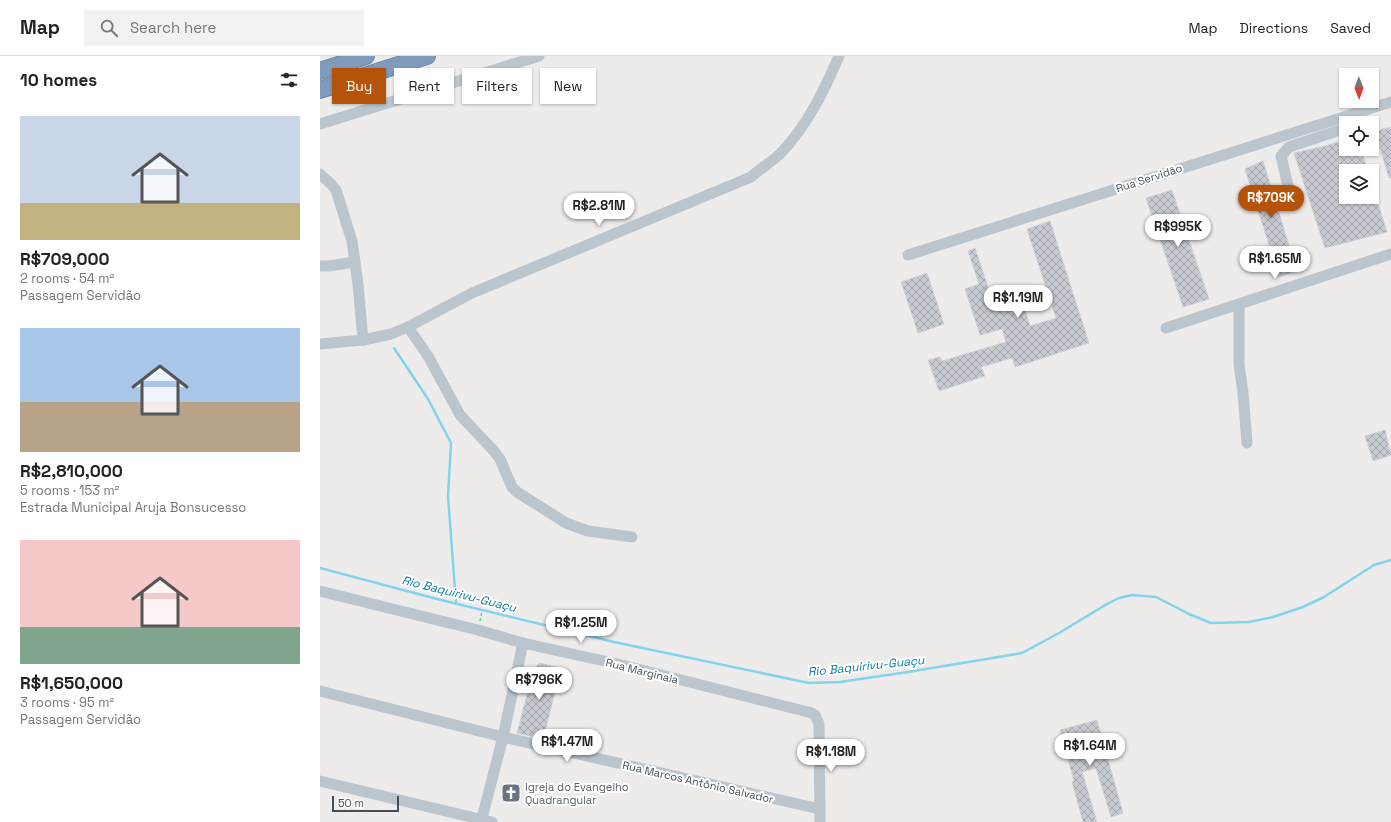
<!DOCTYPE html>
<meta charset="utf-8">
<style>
:root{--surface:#fff;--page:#f2f2f2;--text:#222;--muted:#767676;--line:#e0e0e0;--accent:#b45309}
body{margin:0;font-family:"Space Grotesk",sans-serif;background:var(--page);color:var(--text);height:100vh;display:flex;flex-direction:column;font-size:15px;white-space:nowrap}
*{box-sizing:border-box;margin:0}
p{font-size:13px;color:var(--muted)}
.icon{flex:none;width:22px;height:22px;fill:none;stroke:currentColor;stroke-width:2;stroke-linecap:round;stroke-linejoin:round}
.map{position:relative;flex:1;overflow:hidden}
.sheet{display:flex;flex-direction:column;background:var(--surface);width:320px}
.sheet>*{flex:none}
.hud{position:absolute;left:12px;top:12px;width:380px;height:36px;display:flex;gap:8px}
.needle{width:26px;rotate:179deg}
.fabs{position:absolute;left:1019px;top:12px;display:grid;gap:8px}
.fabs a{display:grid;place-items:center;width:40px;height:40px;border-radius:0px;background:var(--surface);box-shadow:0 1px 3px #0004;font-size:20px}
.scale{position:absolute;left:12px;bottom:10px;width:67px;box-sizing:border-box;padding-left:4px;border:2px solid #434e59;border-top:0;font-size:11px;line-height:14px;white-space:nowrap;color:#434e59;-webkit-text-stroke:3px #fff;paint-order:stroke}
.price{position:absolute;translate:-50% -34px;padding:0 9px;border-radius:14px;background:#fff;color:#222;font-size:13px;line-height:26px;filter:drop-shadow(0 1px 2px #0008)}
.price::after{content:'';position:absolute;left:50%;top:24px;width:12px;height:9px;margin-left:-6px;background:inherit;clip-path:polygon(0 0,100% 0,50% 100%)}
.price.active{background:var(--accent);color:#fff}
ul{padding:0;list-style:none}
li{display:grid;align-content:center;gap:8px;height:212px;padding:0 20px}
li span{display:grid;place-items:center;height:124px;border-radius:0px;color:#555}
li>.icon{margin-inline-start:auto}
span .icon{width:72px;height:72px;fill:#fffc;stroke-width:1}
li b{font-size:17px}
h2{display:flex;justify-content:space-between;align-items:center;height:48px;padding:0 20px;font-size:17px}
.chip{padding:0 14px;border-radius:0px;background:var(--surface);box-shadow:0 1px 3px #0004;font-size:14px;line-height:36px}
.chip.active{background:var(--accent);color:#fff}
header{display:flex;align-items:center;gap:24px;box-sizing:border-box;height:56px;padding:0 20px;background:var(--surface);border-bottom:1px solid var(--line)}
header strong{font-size:19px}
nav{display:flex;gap:22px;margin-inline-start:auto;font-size:14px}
.search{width:280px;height:36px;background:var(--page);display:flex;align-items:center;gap:10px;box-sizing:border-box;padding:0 14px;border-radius:0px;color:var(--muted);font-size:15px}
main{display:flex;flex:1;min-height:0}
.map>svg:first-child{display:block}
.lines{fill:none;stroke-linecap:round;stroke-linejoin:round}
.stream{stroke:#81d4ee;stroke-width:2.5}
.building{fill:url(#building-cross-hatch);stroke:#cfd1d7}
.highway-casing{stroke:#6c87a8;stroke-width:18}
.path{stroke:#6dcda0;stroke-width:1.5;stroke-dasharray:3 2;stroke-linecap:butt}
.minor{stroke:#bbc5ce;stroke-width:11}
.highway{stroke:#809cbd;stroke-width:16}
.labels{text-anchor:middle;stroke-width:4;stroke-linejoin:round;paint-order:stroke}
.street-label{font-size:11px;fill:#434e59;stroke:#fff}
.worship-label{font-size:11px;fill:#5b616d;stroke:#fff;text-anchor:start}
.water-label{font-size:12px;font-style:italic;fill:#087ca0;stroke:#fff}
</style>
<header>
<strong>Map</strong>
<div class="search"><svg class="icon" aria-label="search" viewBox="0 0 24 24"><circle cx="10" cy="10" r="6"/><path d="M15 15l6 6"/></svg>Search here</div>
<nav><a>Map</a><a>Directions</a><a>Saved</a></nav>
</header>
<main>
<section class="sheet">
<h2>10 homes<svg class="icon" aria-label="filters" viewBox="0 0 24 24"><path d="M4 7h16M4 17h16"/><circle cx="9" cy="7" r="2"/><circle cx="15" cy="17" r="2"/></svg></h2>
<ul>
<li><span style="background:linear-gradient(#c9d6e8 70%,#c2b280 0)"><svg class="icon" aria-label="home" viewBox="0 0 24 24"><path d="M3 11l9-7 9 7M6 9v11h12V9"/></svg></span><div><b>R$709,000</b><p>2 rooms · 54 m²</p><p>Passagem Servidão</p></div></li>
<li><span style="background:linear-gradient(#a9c7e8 60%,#b9a48a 0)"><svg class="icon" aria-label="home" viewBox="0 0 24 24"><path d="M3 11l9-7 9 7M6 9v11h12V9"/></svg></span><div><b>R$2,810,000</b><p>5 rooms · 153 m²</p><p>Estrada Municipal Aruja Bonsucesso</p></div></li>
<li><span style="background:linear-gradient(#f6c9c9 70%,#7fa58c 0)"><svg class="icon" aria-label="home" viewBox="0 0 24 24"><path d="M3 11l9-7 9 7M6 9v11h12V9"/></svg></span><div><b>R$1,650,000</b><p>3 rooms · 95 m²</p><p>Passagem Servidão</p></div></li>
</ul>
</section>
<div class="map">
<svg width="1071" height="766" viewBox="0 0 1071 766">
<defs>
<pattern id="building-cross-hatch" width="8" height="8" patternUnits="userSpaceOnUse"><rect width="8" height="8" fill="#c7cad0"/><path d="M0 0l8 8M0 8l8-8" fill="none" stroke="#a3a6ac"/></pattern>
</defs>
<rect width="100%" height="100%" fill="#eeebeb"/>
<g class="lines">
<g class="stream">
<path d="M74,292L108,343L131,387L128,440L136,547"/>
<path d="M0,512L117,543L294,586L489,627L520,626L588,616L702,597L739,577L787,548L799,542L812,539L836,541L869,558L891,567L929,566L953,561L983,551L1004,541L1054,509L1071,504"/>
</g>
</g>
<g class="building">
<path d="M1071,71V122H1069L1055,75Z"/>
<path d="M1026,84V93H1041L1048,115H1026V141H1056L1067,176L1005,192L974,97L1005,90Z"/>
<path d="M943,105L977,215L959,221L925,113Z"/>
<path d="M852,134L889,243L863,251L826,142Z"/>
<path d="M730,165L769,287L695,311L692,302L661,311L665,320L619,335L608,304L620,301L622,305L686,286L682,273L660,279L645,233L659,228L648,195L655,192L675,252L702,244L710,270L736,262L707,173Z"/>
<path d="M607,217L624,268L598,277L581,226Z"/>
<path d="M1065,374L1071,399L1053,405L1045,380Z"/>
<path d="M220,607L241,613L223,683L197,677L214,612Z"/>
<path d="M777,664L803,757L791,761L776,712L762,716L777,766H763L752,726L754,725L740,674Z"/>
</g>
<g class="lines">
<g class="highway-casing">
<g id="highway">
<path d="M0,15L46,0"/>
<path d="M0,34L107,0"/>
</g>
</g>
<path class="path" d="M160,565L162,555"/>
<g class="minor">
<path d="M0,68L219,0"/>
<path d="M0,118L11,128L16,134L32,185L38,228L43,284"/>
<path d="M971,143L961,100L969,91L1026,72"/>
<path d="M588,199L1071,46"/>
<path d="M0,210H9L35,206"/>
<path d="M919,248V308L923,337L927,387"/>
<path d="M88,271L108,300L140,359L174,395L180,403L192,431L197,436L246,467L268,475L312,481"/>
<path d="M846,272L1071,198"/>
<path d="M0,288L43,284L71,278L88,271L152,237L431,121C440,113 451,106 460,98C487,70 504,35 519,0"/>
<path d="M0,535L158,574L203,587L302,609L492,657L495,659L499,668L500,766"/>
<path d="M0,635L183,681L500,753"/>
<path d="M0,725L172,766"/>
<path d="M161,766L183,681L203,587"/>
</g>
<use href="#highway" class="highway"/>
</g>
<defs>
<g id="church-square" transform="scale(1)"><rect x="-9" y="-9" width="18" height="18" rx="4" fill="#6b7280" stroke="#fff"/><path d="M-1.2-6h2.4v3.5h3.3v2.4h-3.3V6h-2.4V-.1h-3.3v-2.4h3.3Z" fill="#fff"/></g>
</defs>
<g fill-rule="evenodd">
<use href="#church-square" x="191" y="737"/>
</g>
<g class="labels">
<g class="street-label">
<text transform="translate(829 122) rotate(-18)" y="4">Rua Servidão</text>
<text transform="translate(322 615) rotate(14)" y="4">Rua Marginala</text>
<text transform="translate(378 726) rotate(13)" y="4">Rua Marcos Antônio Salvador</text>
</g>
<g class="worship-label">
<text x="205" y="735">Igreja do Evangelho<tspan x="205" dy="13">Quadrangular</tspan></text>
</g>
<g class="water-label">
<text transform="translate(139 538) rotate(14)" y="4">Rio Baquirivu-Guaçu</text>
<text transform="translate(546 610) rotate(-6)" y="4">Rio Baquirivu-Guaçu</text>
</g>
</g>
</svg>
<div class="fabs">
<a><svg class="needle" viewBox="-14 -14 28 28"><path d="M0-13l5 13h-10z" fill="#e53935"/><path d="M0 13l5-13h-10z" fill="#767676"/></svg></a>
<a><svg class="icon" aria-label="locate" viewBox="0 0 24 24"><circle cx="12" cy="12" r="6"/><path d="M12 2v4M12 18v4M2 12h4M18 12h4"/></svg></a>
<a><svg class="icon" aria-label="layers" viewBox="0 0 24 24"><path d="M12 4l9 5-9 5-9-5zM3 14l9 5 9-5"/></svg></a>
</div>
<div class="scale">50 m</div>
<b class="price active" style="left:951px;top:163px">R$709K</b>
<b class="price" style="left:279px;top:171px">R$2.81M</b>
<b class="price" style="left:858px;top:192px">R$995K</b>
<b class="price" style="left:955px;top:224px">R$1.65M</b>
<b class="price" style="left:698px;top:263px">R$1.19M</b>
<b class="price" style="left:261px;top:588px">R$1.25M</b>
<b class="price" style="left:219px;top:645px">R$796K</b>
<b class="price" style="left:247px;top:707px">R$1.47M</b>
<b class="price" style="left:770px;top:711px">R$1.64M</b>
<b class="price" style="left:511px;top:717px">R$1.18M</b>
<div class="hud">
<a class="chip active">Buy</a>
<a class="chip">Rent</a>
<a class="chip">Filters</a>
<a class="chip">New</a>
</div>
</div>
</main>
